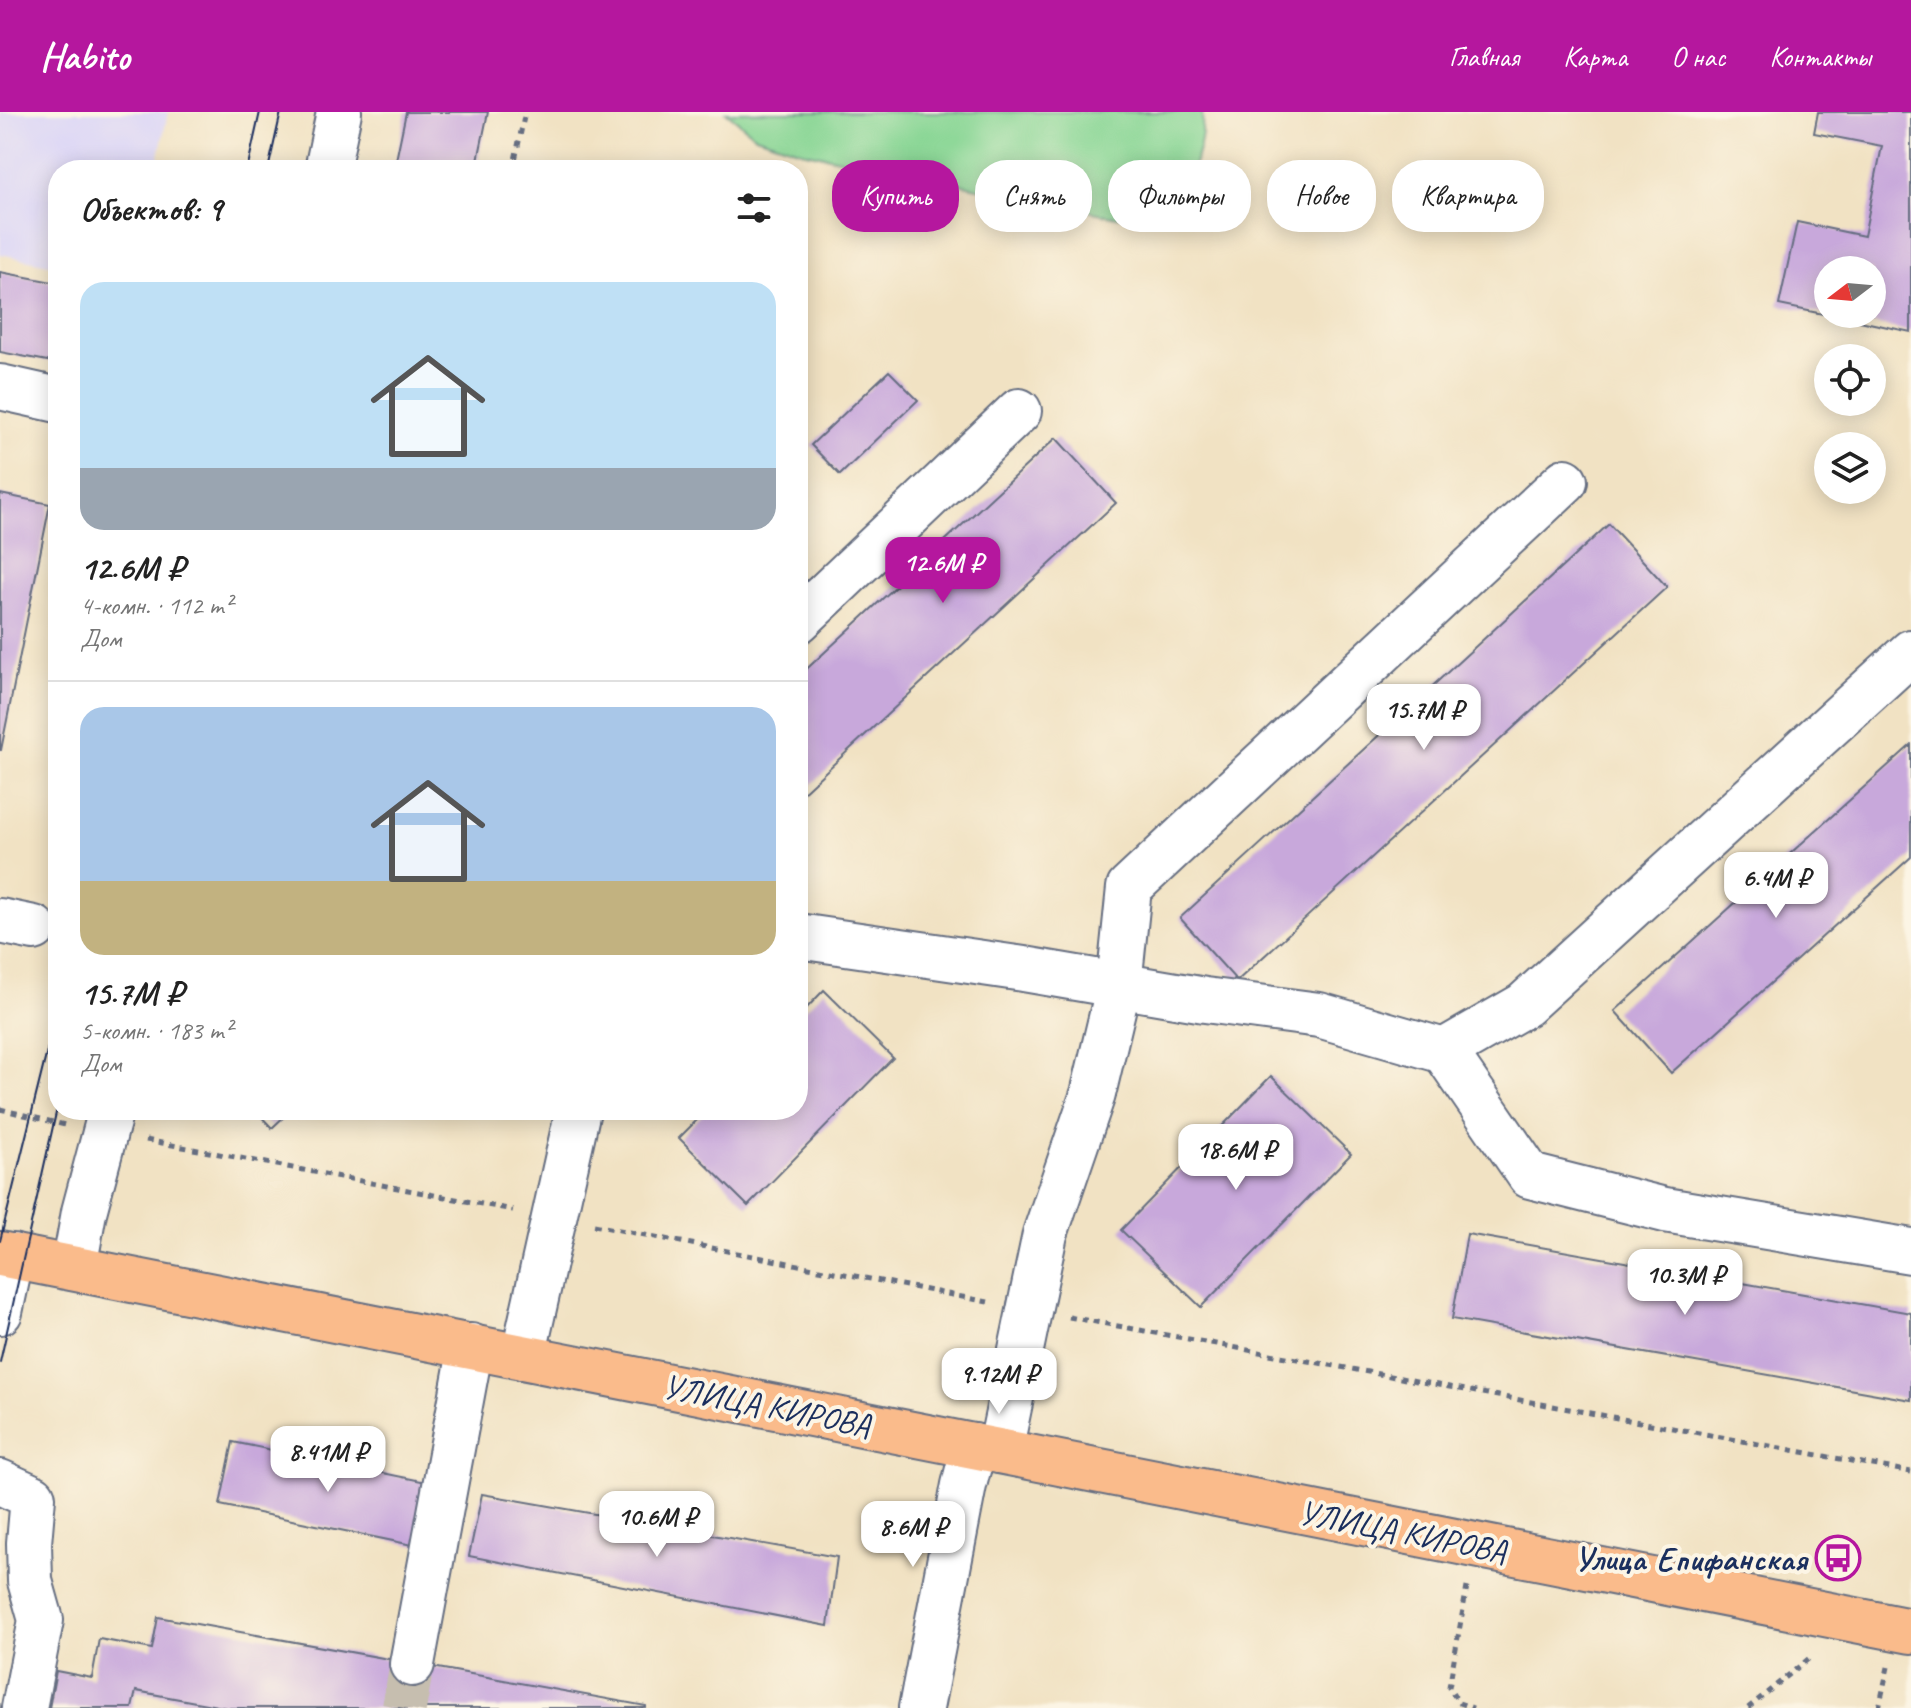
<!DOCTYPE html>
<html lang="ru">
<meta charset="utf-8">
<style>
:root{--surface:#fff;--page:#f6f6f6;--text:#222;--muted:#767676;--line:#e0e0e0;--accent:#b5179e}
body{margin:0;font-family:Caveat,sans-serif;background:var(--page);color:var(--text);height:100vh;display:flex;flex-direction:column;font-size:30px;white-space:nowrap}
*{box-sizing:border-box;margin:0}
p{font-size:26px;color:var(--muted)}
.icon{flex:none;width:44px;height:44px;fill:none;stroke:currentColor;stroke-width:2;stroke-linecap:round;stroke-linejoin:round}
.map{position:relative;flex:1;overflow:hidden}
.details{position:absolute;left:48px;top:48px;width:760px;height:960px;display:flex;flex-direction:column;background:var(--surface);border-radius:32px;box-shadow:0 4px 20px #0003}
.details>*{flex:none}
.guide{position:absolute;left:832px;top:48px;width:760px;height:72px;display:flex;gap:16px}
.needle{width:52px;rotate:254deg}
.fabs{position:absolute;left:1814px;top:144px;display:grid;gap:16px}
.fabs a{display:grid;place-items:center;width:72px;height:72px;border-radius:50%;background:var(--surface);box-shadow:0 4px 20px #0003;font-size:40px}
.price{position:absolute;translate:-50% -68px;padding:0 18px;border-radius:16px;background:#fff;color:#222;font-size:26px;line-height:52px;filter:drop-shadow(0 2px 4px #0008)}
.price::after{content:'';position:absolute;left:50%;top:48px;width:24px;height:18px;margin-left:-12px;background:inherit;clip-path:polygon(0 0,100% 0,50% 100%)}
.price.on{background:var(--accent);color:#fff}
ul{padding:0;list-style:none}
li{display:grid;align-content:center;gap:16px;height:424px;padding:0 32px}
li+li{border-top:2px solid var(--line)}
li span{display:grid;place-items:center;height:248px;border-radius:24px;color:#555}
li>.icon{margin-inline-start:auto}
span .icon{width:144px;height:144px;fill:#fffc;stroke-width:1}
li b{font-size:34px}
h2{display:flex;justify-content:space-between;align-items:center;height:96px;padding:0 32px;font-size:34px}
.tag{padding:0 28px;border-radius:32px;background:var(--surface);box-shadow:0 4px 20px #0003;font-size:28px;line-height:72px}
.tag.on{background:var(--accent);color:#fff}
header{display:flex;align-items:center;gap:48px;box-sizing:border-box;height:112px;padding:0 40px;background:var(--accent);color:#fff}
header strong{font-size:38px}
nav{display:flex;gap:44px;margin-inline-start:auto;font-size:28px}
.map>svg:first-child{display:block}
.built{fill:#dbd6f7}
.green{fill:#88d694;stroke:#528279;stroke-width:2}
.building{fill:#c8a8db}
.lines{fill:none;stroke-linecap:round;stroke-linejoin:round}
.minor-tunnel{stroke:#c6beaf;stroke-width:44;stroke-dasharray:44 22;stroke-linecap:butt}
.minor-casing{stroke:#666e81;stroke-width:48}
.major-casing{stroke:#666e81;stroke-width:48}
.path{stroke:#666e81;stroke-width:5;stroke-dasharray:6 6;stroke-linecap:butt}
.minor{stroke:#fff;stroke-width:44}
.major{stroke:#fabb8b;stroke-width:44}
.tram{stroke:#1b2f5e;stroke-width:2}
.labels{text-anchor:middle;stroke-width:8;stroke-linejoin:round;paint-order:stroke}
.street-label{font-size:34px;fill:#1b2f5e;stroke:#fcf5e5}
.poi-label{font-size:34px;font-weight:bold;fill:#1b2f5e;stroke:#fcf5e5;text-anchor:end}
</style>
<header>
<strong>Habito</strong>
<nav><a>Главная</a><a>Карта</a><a>О нас</a><a>Контакты</a></nav>
</header>
<div class="map">
<svg width="1911" height="1596" viewBox="0 0 1911 1596">
<rect width="100%" height="100%" fill="#fcf5e5"/>
<filter id="ink" filterUnits="userSpaceOnUse"><feTurbulence type="fractalNoise" baseFrequency=".0125" numOctaves="2"/><feDisplacementMap in="SourceGraphic" scale="16" xChannelSelector="R" yChannelSelector="G"/><feConvolveMatrix kernelMatrix="1 2 1 2 8 2 1 2 1" color-interpolation-filters="sRGB"/></filter>
<filter id="wash" filterUnits="userSpaceOnUse"><feTurbulence type="fractalNoise" baseFrequency=".006" numOctaves="4" result="noise"/><feDisplacementMap in="SourceGraphic" scale="32" xChannelSelector="R" yChannelSelector="G"/><feGaussianBlur stdDeviation="1.8" result="paint"/><feColorMatrix in="noise" values="0 0 0 0 0 0 0 0 0 0 0 0 0 0 0 0 0 1.4 0 .05"/><feComposite in="paint" operator="in"/></filter>
<g filter="url(#wash)">
<rect width="100%" height="100%" fill="#f1e2c3"/>
<path class="built" d="M0,0H168L156,58H58V154L0,142Z"/>
<path class="green" d="M726,0H1202C1205,38 1190,78 1153,95C1143,100 1128,102 1117,105L801,39L756,24Z"/>
<g id="blocks">
<g class="building">
<path d="M406,0H488L476,58H394Z"/>
<path d="M1818,0H1911V220L1832,203L1872,202V158H1828V203L1779,193L1797,110L1864,124L1882,34L1814,21Z"/>
<path d="M0,160L58,171V251L0,240Z"/>
<path d="M889,259L918,288L840,363L811,333Z"/>
<path d="M1056,326L1116,391L798,685V565Z"/>
<path d="M0,382L50,392L1,638H0Z"/>
<path d="M1609,412L1667,475L1237,869L1180,806Z"/>
<path d="M1911,633V745L1671,961L1615,899Z"/>
<path d="M824,878L893,946L748,1094L679,1026L707,998H798V905Z"/>
<path d="M1271,964L1351,1042L1201,1195L1121,1118Z"/>
<path d="M255,998H291L272,1016Z"/>
<path d="M1467,1122L1911,1201V1288L1452,1207Z"/>
<path d="M233,1330L436,1372L422,1435L220,1393Z"/>
<path d="M482,1382L837,1445L828,1514L469,1444Z"/>
<path d="M158,1505L646,1594V1596H228L136,1579L132,1596H49L56,1559L92,1566L99,1527L152,1537Z"/>
</g>
</g>
</g>
<g filter="url(#ink)">
<use href="#blocks" fill-opacity="0" stroke="#666e81" stroke-width="2"/>
<g class="lines">
<path class="minor-tunnel" d="M404,1596L412,1552"/>
<g class="minor-casing">
<g id="minor">
<path d="M327,58L339,0"/>
<path d="M0,275L58,288"/>
<path d="M798,509L1019,299"/>
<path d="M1911,540L1524,893L1444,939L1530,1064L1665,1098L1911,1139"/>
<path d="M0,809L34,816"/>
<path d="M798,824L1024,857L1205,888L1319,903L1444,939"/>
<path d="M74,1156L84,1100L111,998"/>
<path d="M0,1200L12,1144"/>
<path d="M523,1245L578,998"/>
<path d="M1000,1339L1045,1122L1093,982L1119,873L1129,776L1565,369"/>
<path d="M0,1370L33,1385L29,1431L30,1469L41,1508L24,1596"/>
<path d="M412,1552L471,1234"/>
<path d="M921,1596L964,1373L974,1334"/>
</g>
</g>
<g class="major-casing">
<path id="major" d="M0,1142L1911,1519"/>
</g>
<g class="path">
<path d="M513,58L525,0"/>
<path d="M0,997L65,1013"/>
<path d="M146,1028L513,1098"/>
<path d="M594,1113L988,1190"/>
<path d="M1069,1205L1911,1360"/>
<path d="M1467,1475L1449,1575L1459,1591L1473,1596"/>
<path d="M1748,1596L1812,1544"/>
<path d="M1879,1596L1888,1555"/>
</g>
<use href="#minor" class="minor"/>
<use href="#major" class="major"/>
<g class="tram">
<path d="M247,58L260,0"/>
<path d="M268,58L281,0"/>
<path d="M0,1129L58,895"/>
<path d="M0,1250L58,992"/>
</g>
</g>
</g>
<defs>
<g id="bus-ring" transform="scale(2.3)"><circle r="9.5" fill="#fcf5e5" stroke="#b5179e" stroke-width="1.5"/><path d="M-5-6H5V4H4V6H2V4H-2V6H-4V4H-5ZM-3.5-4V0h7V-4ZM-3.5 1.2v1.5H-2V1.2ZM2 1.2v1.5H3.5V1.2Z" fill="#b5179e"/></g>
</defs>
<g fill-rule="evenodd">
<use href="#bus-ring" x="1838" y="1446"/>
</g>
<g class="labels">
<g class="street-label">
<text transform="translate(767 1293) rotate(11)" y="12">УЛИЦА КИРОВА</text>
<text transform="translate(1403 1419) rotate(11)" y="12">УЛИЦА КИРОВА</text>
</g>
<g class="poi-label">
<text x="1807" y="1458">Улица Епифанская</text>
</g>
</g>
</svg>
<div class="fabs">
<a><svg class="needle" viewBox="-14 -14 28 28"><path d="M0-13l5 13h-10z" fill="#e53935"/><path d="M0 13l5-13h-10z" fill="#767676"/></svg></a>
<a><svg class="icon" aria-label="locate" viewBox="0 0 24 24"><circle cx="12" cy="12" r="6"/><path d="M12 2v4M12 18v4M2 12h4M18 12h4"/></svg></a>
<a><svg class="icon" aria-label="layers" viewBox="0 0 24 24"><path d="M12 4l9 5-9 5-9-5zM3 14l9 5 9-5"/></svg></a>
</div>
<b class="price on" style="left:943px;top:493px">12.6M ₽</b>
<b class="price" style="left:1424px;top:640px">15.7M ₽</b>
<b class="price" style="left:1776px;top:808px">6.4M ₽</b>
<b class="price" style="left:1236px;top:1080px">18.6M ₽</b>
<b class="price" style="left:1685px;top:1205px">10.3M ₽</b>
<b class="price" style="left:999px;top:1304px">9.12M ₽</b>
<b class="price" style="left:328px;top:1382px">8.41M ₽</b>
<b class="price" style="left:657px;top:1447px">10.6M ₽</b>
<b class="price" style="left:913px;top:1457px">8.6M ₽</b>
<div class="guide">
<a class="tag on">Купить</a>
<a class="tag">Снять</a>
<a class="tag">Фильтры</a>
<a class="tag">Новое</a>
<a class="tag">Квартира</a>
</div>
<section class="details">
<h2>Объектов: 9<svg class="icon" aria-label="filters" viewBox="0 0 24 24"><path d="M4 7h16M4 17h16"/><circle cx="9" cy="7" r="2"/><circle cx="15" cy="17" r="2"/></svg></h2>
<ul>
<li><span style="background:linear-gradient(#bfe0f5 75%,#9aa5b1 0)"><svg class="icon" aria-label="home" viewBox="0 0 24 24"><path d="M3 11l9-7 9 7M6 9v11h12V9"/></svg></span><div><b>12.6M ₽</b><p>4-комн. · 112 m²</p><p>Дом</p></div></li>
<li><span style="background:linear-gradient(#a9c7e8 70%,#c2b280 0)"><svg class="icon" aria-label="home" viewBox="0 0 24 24"><path d="M3 11l9-7 9 7M6 9v11h12V9"/></svg></span><div><b>15.7M ₽</b><p>5-комн. · 183 m²</p><p>Дом</p></div></li>
</ul>
</section>
</div>
